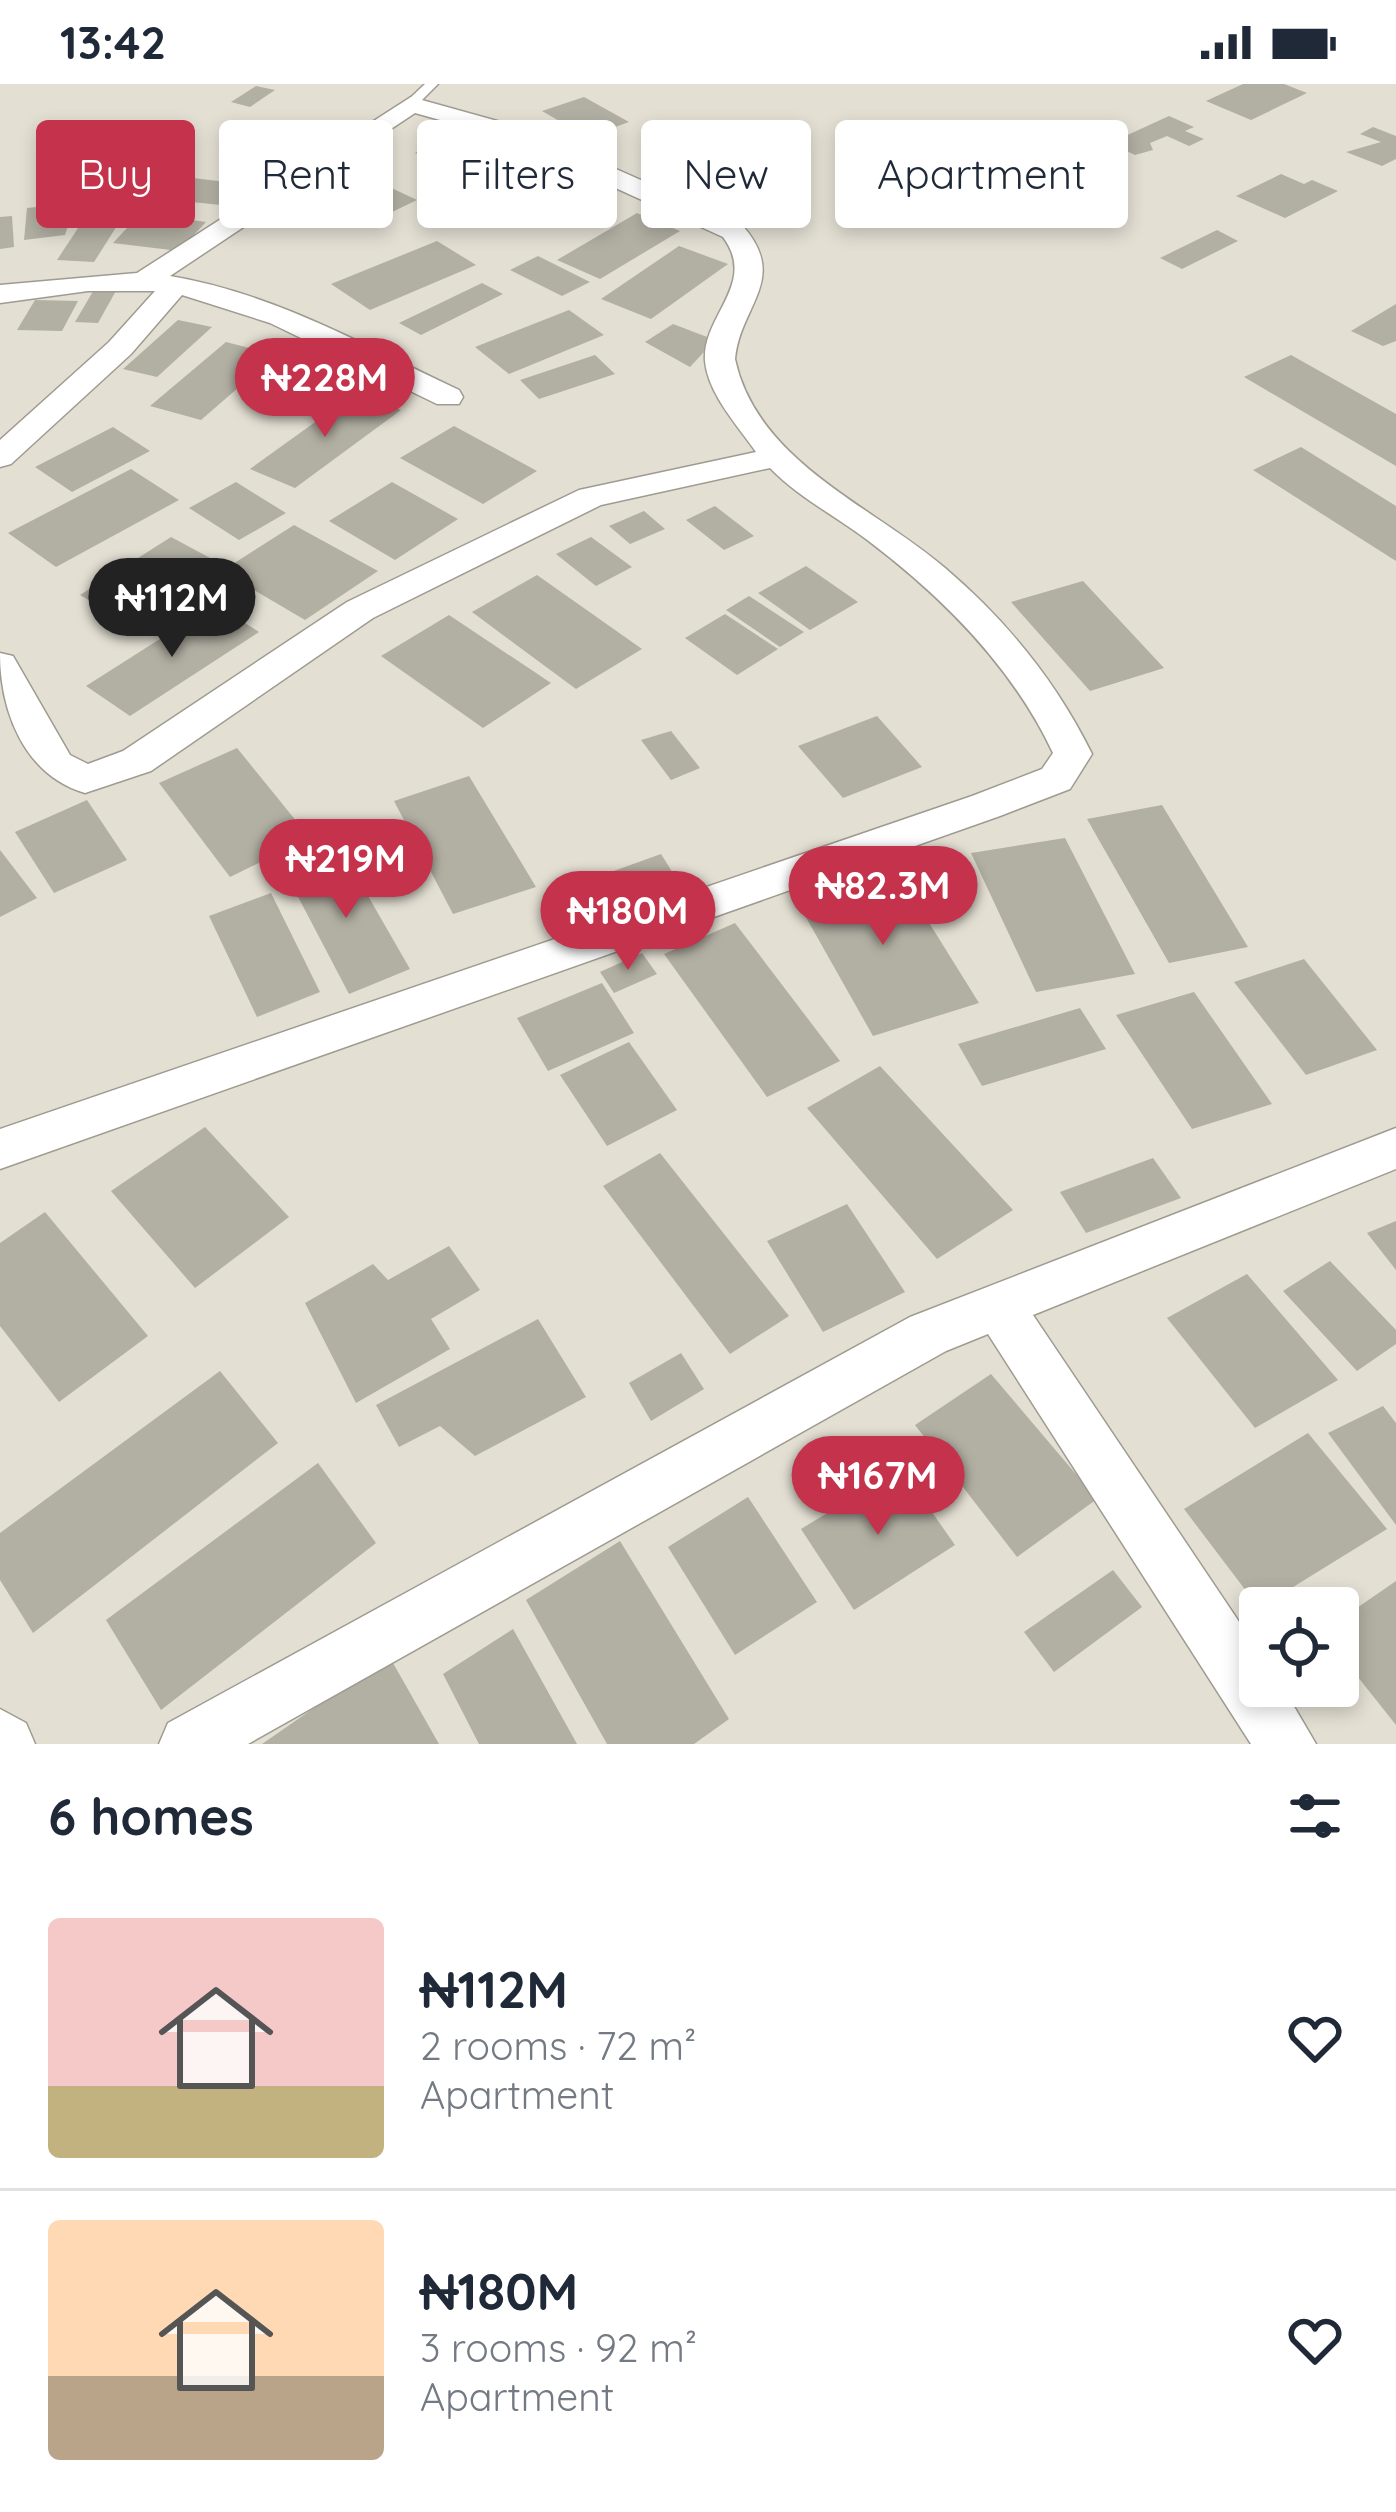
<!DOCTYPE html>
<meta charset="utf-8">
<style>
:root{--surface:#fff;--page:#f6f6f7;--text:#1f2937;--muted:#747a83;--line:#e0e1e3;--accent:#c4334b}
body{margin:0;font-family:Quicksand,sans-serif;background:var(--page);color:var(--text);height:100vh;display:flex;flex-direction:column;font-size:45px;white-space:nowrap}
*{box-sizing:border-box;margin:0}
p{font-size:39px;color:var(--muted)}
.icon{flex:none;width:66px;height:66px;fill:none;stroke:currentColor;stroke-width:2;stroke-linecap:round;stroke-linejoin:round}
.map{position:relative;height:1660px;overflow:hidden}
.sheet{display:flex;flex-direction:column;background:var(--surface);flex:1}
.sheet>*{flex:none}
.hud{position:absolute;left:36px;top:36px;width:1326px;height:108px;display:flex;gap:24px}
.fabs{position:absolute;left:1239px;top:1503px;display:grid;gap:24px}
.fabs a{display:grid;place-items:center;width:120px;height:120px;border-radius:12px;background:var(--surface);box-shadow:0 6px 18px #0003;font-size:60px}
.price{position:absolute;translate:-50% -102px;padding:0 27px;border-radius:42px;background:var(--accent);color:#fff;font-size:39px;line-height:78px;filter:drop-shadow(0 3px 6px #0008)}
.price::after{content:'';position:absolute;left:50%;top:72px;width:36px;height:27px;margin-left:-18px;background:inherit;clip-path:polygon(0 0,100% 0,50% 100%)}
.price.current{background:#222;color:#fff}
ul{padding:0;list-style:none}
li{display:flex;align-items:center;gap:36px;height:300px;padding:0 48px}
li+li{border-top:3px solid var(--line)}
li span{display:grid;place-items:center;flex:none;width:336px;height:240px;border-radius:12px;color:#555}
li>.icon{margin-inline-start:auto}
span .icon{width:144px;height:144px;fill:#fffc;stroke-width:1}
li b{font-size:51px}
h2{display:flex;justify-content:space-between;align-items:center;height:144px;padding:0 48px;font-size:51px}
.pill{padding:0 42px;border-radius:12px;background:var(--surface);box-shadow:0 6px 18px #0003;font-size:42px;line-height:108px}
.pill.current{background:var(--accent);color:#fff}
.status{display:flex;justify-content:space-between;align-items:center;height:84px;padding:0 60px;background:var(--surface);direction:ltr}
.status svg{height:33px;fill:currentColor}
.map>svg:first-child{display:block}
.building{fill:#b2afa3}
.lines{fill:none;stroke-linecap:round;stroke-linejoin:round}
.service-casing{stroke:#9f9b90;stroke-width:3}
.minor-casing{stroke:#9f9b90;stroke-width:3}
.service{fill:#fff;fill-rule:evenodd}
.minor{fill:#fff;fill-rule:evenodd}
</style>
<div class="status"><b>13:42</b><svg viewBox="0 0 49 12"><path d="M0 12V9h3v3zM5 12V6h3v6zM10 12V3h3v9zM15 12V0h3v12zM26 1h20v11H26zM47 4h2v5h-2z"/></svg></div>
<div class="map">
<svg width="1396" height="1660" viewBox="0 0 1396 1660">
<rect width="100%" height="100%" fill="#e3dfd3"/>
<g class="building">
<path d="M1243,0H1284L1307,9L1251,36L1206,17Z"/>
<path d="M256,2L275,6L250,23L231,18Z"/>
<path d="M584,13L629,38L587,53L542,27Z"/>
<path d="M1169,32L1194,43L1185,47L1204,55L1189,62L1167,52L1150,59L1153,66L1135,71L1110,59Z"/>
<path d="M291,37L345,49L315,72L260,59Z"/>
<path d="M1373,43L1396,52V75L1382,82L1346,68L1381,58L1360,50Z"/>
<path d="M443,49L504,66L477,86L415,69Z"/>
<path d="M1057,82L1078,91L1031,116L1010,106Z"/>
<path d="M89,83L92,99L43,111L37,102Z"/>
<path d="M135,87L251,101L221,121L114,110Z"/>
<path d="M1281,90L1304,100L1312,96L1338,107L1285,134L1236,112Z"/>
<path d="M385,101L417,116L390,129L358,114Z"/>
<path d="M75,119L65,151L24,156L27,124Z"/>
<path d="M141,129L206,138L179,167L113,159Z"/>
<path d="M637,129L680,147L600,195L557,176Z"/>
<path d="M12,132L14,163L0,165V133Z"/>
<path d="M84,135L120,137L94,178L57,176Z"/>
<path d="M1217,146L1238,157L1182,185L1160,174Z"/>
<path d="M437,157L476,181L370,226L331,200Z"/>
<path d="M679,162L728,180L651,235L601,215Z"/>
<path d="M538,172L590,198L562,212L510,186Z"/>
<path d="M482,199L503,210L421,251L399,239Z"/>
<path d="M95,204L117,205L98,239L75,238Z"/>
<path d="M35,216L78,217L62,247L17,246Z"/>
<path d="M1396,220V257L1383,262L1351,247Z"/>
<path d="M569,226L604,251L509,290L475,263Z"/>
<path d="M178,236L212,243L157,293L123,285Z"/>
<path d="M673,240L715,256L690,283L645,258Z"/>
<path d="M226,258L276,271L201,336L150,322Z"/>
<path d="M595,271L615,290L539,315L520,296Z"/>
<path d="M1291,271L1396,330V382L1244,293Z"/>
<path d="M357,308L401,326L295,404L250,385Z"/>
<path d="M454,342L537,387L483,420L400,374Z"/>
<path d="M113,343L150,367L72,408L35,383Z"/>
<path d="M1301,363L1396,422V477L1253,386Z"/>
<path d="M131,385L179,416L56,483L8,449Z"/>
<path d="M236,398L286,429L239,456L189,424Z"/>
<path d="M392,398L458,435L395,476L329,437Z"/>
<path d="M715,422L754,452L724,466L686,436Z"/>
<path d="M644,427L665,445L630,460L609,442Z"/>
<path d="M294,441L378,487L305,536L222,487Z"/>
<path d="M171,453L212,475L121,535L80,511Z"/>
<path d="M591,453L632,483L596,502L556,470Z"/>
<path d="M806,482L858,518L810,546L758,509Z"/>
<path d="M537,491L642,565L576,605L472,528Z"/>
<path d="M1083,497L1164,584L1090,607L1011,518Z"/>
<path d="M749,512L804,548L780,563L726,526Z"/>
<path d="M215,520L259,548L130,632L86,602Z"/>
<path d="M725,530L778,565L737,591L685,554Z"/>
<path d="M449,531L551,599L483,644L381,572Z"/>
<path d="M877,632L922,683L843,714L798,662Z"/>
<path d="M671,647L700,684L671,696L641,656Z"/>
<path d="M237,664L310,754L230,793L159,699Z"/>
<path d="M469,692L536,803L453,830L394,717Z"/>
<path d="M87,716L127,776L54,809L15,748Z"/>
<path d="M1162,721L1248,863L1169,879L1087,735Z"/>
<path d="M1065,754L1135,890L1036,908L971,769Z"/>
<path d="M341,765L410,885L349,910L284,786Z"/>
<path d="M0,766L37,814L0,833Z"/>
<path d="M661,770L676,794L596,823L583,798Z"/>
<path d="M890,776L979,919L873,952L790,805Z"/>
<path d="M271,809L320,908L257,933L209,832Z"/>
<path d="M735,839L840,977L767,1013L664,870Z"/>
<path d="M642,869L657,890L614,909L600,888Z"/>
<path d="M1304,875L1377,966L1306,991L1234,898Z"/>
<path d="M602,899L634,949L548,987L517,934Z"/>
<path d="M1194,908L1272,1020L1192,1045L1116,931Z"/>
<path d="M1080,924L1106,965L982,1002L958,960Z"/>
<path d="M629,958L677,1026L607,1062L560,991Z"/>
<path d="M880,982L1013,1126L937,1175L807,1024Z"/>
<path d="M205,1043L289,1133L195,1204L111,1107Z"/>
<path d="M660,1069L789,1232L730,1270L603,1102Z"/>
<path d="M1153,1074L1181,1114L1086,1149L1060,1108Z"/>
<path d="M847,1120L905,1208L823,1248L767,1157Z"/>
<path d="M45,1128L148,1252L59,1318L0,1242V1159Z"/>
<path d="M1396,1137V1186L1367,1149Z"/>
<path d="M449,1162L480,1206L431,1235L450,1265L356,1319L305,1219L373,1180L388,1196Z"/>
<path d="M1330,1177L1396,1246V1260L1357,1287L1283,1207Z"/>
<path d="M1247,1190L1338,1296L1255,1344L1167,1234Z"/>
<path d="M538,1235L586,1313L475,1372L440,1342L399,1363L376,1321Z"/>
<path d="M681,1269L704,1305L651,1337L629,1299Z"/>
<path d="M220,1287L278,1359L33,1549L0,1496V1449Z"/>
<path d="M991,1290L1097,1415L1017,1473L915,1341Z"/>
<path d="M1383,1322L1396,1339V1441L1328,1349Z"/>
<path d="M1308,1349L1387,1445L1259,1524L1184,1425Z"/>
<path d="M318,1379L376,1459L161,1626L106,1536Z"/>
<path d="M901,1384L955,1461L854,1526L801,1445Z"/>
<path d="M748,1413L817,1518L735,1571L668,1463Z"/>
<path d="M620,1457L729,1635L694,1660H607L526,1516Z"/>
<path d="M1113,1486L1142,1523L1054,1588L1024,1548Z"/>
<path d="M1396,1497V1641L1338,1568V1537Z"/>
<path d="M513,1545L577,1660H479L443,1590Z"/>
<path d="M389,1572L439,1660H262Z"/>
</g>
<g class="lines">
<g class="service-casing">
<path id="service" d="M425,0H438L415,23H407V17Z"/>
</g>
<g class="minor-casing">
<g id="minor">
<path d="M411,13L526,45L742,141C790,195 740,221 735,275C757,378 873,422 945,484C1007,537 1056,597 1092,670L1070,705L1000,732L0,1085V1045L972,712L1042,685L1053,669C1012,582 943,513 866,455C834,431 798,413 770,384L601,421L373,534L151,687L85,709C24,691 0,627 0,569L13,572L70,671L88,680L123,667L347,518L579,406L756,368C738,342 708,310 705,277C702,231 758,200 723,153L508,55L415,29L170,192C273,209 366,262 459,306L463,313L459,320H437L270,239L182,211L131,270L11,380L0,383V356L109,258L155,207H88L0,219V201L137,189Z"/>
<path d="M1396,1044V1085L1033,1231L1260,1569V1602H1282L1316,1660H1251L988,1250L946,1267L248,1660H159L168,1639L910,1233Z"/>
<path d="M0,1625L26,1639L35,1660H0Z"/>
</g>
</g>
<use href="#service" class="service"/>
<use href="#minor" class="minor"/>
</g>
</svg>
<div class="fabs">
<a><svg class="icon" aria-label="locate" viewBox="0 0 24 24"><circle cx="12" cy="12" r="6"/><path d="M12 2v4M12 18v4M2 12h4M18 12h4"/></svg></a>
</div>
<b class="price" style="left:325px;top:356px">₦228M</b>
<b class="price current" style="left:172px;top:576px">₦112M</b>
<b class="price" style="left:346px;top:837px">₦219M</b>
<b class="price" style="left:883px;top:864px">₦82.3M</b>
<b class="price" style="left:628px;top:889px">₦180M</b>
<b class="price" style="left:878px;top:1454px">₦167M</b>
<div class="hud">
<a class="pill current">Buy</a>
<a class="pill">Rent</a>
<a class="pill">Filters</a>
<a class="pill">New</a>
<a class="pill">Apartment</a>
</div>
</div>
<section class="sheet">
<h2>6 homes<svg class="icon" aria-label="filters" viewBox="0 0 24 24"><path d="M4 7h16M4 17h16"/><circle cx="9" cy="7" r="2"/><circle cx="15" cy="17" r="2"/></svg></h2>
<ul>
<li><span style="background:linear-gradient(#f6c9c9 70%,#c2b280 0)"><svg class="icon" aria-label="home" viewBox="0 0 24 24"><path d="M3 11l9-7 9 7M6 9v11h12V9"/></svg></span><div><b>₦112M</b><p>2 rooms · 72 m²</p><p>Apartment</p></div><svg class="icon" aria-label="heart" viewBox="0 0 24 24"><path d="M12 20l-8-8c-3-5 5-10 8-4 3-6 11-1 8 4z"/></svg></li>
<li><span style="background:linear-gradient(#ffd9b3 65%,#b9a48a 0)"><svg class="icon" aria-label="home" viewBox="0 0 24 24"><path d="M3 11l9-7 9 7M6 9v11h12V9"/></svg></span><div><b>₦180M</b><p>3 rooms · 92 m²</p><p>Apartment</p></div><svg class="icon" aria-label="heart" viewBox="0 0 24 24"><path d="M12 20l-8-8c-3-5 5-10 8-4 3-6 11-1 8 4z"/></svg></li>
</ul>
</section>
